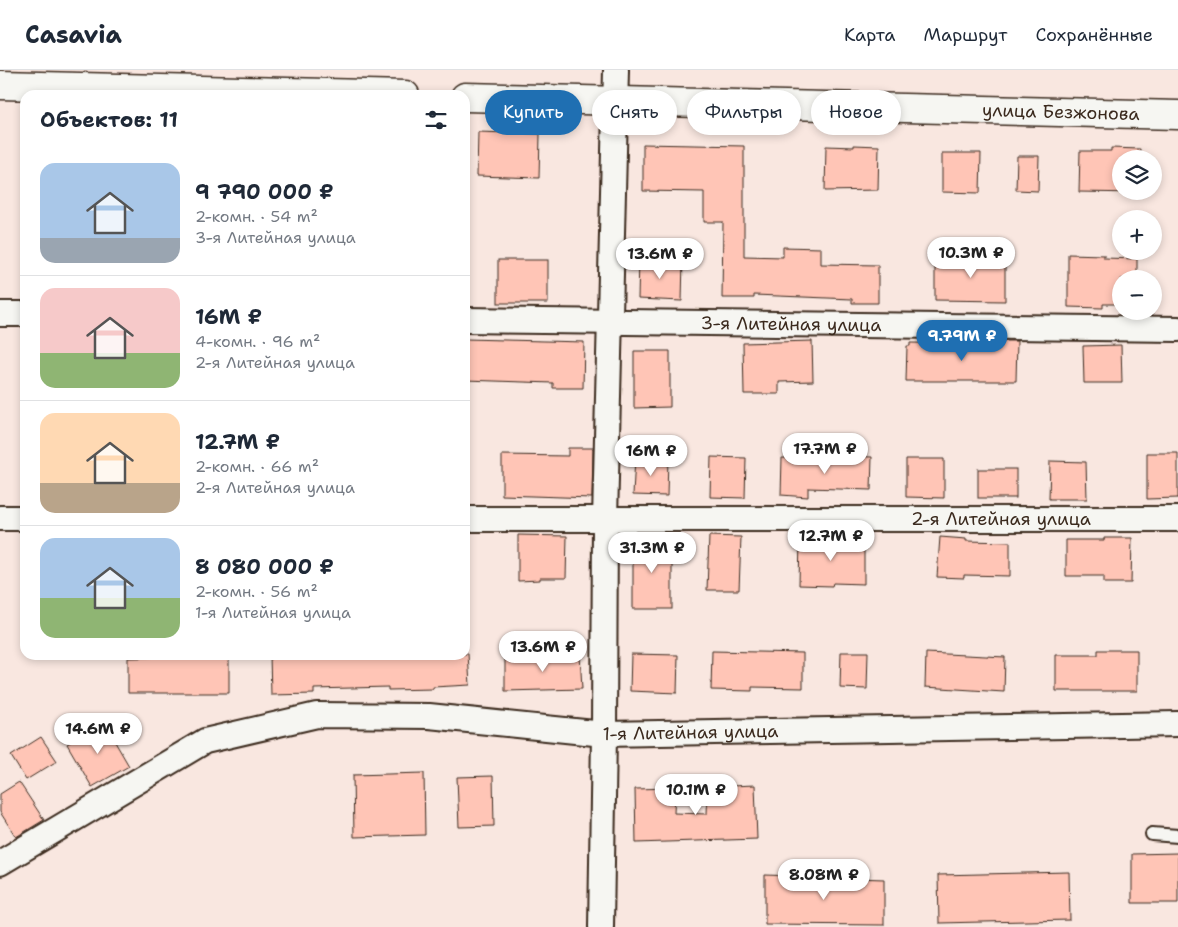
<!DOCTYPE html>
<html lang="ru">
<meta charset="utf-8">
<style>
:root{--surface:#fff;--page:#f2f2f3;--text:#1f2937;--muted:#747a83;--line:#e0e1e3;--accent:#1f6fb2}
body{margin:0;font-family:"Shantell Sans",sans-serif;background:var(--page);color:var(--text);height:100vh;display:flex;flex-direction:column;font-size:19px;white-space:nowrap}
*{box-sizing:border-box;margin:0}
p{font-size:16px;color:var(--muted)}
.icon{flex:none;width:28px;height:28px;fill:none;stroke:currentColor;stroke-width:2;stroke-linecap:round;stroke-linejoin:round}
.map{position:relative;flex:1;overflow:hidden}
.details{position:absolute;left:20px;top:20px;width:450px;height:570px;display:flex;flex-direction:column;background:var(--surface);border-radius:15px;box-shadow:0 2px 8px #0003}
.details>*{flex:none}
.top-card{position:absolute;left:485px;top:20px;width:475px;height:45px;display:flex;gap:10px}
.buttons{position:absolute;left:1112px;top:80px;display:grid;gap:10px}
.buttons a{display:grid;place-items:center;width:50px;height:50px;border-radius:50%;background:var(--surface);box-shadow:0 2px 8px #0003;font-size:25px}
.price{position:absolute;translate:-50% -42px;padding:0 11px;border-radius:18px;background:#fff;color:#222;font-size:16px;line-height:32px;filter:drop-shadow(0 1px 2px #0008)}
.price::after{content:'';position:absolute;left:50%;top:30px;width:15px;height:11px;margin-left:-8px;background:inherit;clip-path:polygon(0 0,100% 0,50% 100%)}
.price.active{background:var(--accent);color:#fff}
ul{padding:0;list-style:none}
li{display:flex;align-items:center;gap:15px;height:125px;padding:0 20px}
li+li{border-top:1px solid var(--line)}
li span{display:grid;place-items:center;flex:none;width:140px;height:100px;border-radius:15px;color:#555}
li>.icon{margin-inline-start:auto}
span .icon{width:60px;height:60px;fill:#fffc;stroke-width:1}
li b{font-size:21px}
h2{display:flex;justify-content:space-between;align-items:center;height:60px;padding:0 20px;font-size:21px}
.pill{padding:0 18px;border-radius:22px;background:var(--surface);box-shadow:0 2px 8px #0003;font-size:18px;line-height:45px}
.pill.active{background:var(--accent);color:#fff}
header{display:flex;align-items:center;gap:30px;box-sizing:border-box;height:70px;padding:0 25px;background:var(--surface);border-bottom:1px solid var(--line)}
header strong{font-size:24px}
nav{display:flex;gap:28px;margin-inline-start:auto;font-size:18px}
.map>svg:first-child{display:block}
.building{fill:#ffc5b6;stroke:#3b2a1e}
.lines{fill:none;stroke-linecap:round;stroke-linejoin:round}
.service-casing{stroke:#3b2a1e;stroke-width:16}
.minor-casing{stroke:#3b2a1e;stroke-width:28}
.tertiary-casing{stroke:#3b2a1e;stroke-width:31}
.service{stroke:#f6f6f2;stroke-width:12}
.minor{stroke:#f6f6f2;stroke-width:24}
.tertiary{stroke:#f6f6f2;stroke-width:28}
.labels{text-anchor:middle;stroke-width:4.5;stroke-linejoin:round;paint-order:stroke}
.street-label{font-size:18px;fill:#3b2a1e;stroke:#f6f6f2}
</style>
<header>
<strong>Casavia</strong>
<nav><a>Карта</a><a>Маршрут</a><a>Сохранённые</a></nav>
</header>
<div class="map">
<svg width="1178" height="857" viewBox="0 0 1178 857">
<rect width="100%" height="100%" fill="#f9e7e0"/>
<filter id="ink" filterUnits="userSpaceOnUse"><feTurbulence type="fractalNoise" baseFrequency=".02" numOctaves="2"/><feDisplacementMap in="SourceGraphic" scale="10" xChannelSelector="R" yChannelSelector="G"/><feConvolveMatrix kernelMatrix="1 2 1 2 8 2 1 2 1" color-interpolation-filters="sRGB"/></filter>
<g filter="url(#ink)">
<g class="building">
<path d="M478,62L540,64L539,108L477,106Z"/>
<path d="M643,74L744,76V186L783,187V177L821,178V194L878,195V233H852V229L754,225V228H722L723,152H704V122L643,121Z"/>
<path d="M854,75L879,76L878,120L825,121L826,76L854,77Z"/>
<path d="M1111,78L1140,79V89H1121V121H1140V123L1079,122L1080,81H1111Z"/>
<path d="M942,83H981L980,123L942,122Z"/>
<path d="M1017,86H1039L1038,121L1016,120Z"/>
<path d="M981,182L1005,183V231L935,230V190H981Z"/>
<path d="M1068,184L1104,185V188L1137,189V209H1121V234H1103V238L1068,237Z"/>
<path d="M639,188L683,190L682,231L638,229Z"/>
<rect x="498" y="190" width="50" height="43"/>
<path d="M465,269L584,272L583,318H553V313L465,310Z"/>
<path d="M812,271L813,311L779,312V324H744L743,273Z"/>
<path d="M981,271H1017L1016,311H906L907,276H910V273L981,274Z"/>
<path d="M1121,275L1122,313H1084L1083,276Z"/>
<path d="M634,281H670V337L634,338Z"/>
<path d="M568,378H593L592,428L502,425V385L568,386Z"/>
<path d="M1147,383H1178V428L1147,429Z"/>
<path d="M840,386L872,387L871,420L808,418V427L781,425L782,388L840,390Z"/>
<path d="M635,387L668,388L667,426L633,425Z"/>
<path d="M711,387L746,388L745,428L710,427Z"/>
<path d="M906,389H944V428L906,427Z"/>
<path d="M1050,391L1086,392L1087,429H1049Z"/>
<rect x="978" y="399" width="38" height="29"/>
<path d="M518,465L567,466L566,508H540V510L518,511Z"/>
<path d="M709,466L741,467L739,520H707Z"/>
<path d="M940,467L966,469V471L1010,472V506L964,505V508L937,507Z"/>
<path d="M800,468L864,470V514L833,513L832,516L799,515Z"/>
<path d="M1104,468H1132L1131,513H1104V506H1066V470H1104Z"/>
<rect x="633" y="469" width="39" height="70"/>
<path d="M1098,580H1137V621H1056V585H1098Z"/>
<path d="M712,581L803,583V618L752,617V621L711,620Z"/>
<path d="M841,582H868L867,619L840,618Z"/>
<path d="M926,583L1005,587L1004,622L925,617Z"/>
<path d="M465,584H468L470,615L433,617V619L388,620V617L314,619V624L271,625L270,585H356V587Z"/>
<path d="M580,584L582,619L505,621V587H542L541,585Z"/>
<path d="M631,584L678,585L677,623L630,621Z"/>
<path d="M229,586V623H128V588Z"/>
<path d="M104,653L129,696L92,717L67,674Z"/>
<path d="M41,667L57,691L26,710L11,686Z"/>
<path d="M424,703L425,765L354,767L353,705Z"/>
<path d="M493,706L494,756L459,757L457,707Z"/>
<path d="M19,712L44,750L16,767L0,742V724Z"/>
<path d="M755,715L757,769L636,773L635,719L675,718L674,743L707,744L708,717Z"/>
<path d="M1178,783V833H1132V784Z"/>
<path d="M1069,802L1070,850L939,853L938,805Z"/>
<path d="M765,805L884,809V855L765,854Z"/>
</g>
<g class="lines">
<g class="service-casing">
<path id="service" d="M1152,764L1178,766"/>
</g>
<g class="minor-casing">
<g id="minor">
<path d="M0,244H25"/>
<path id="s1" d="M465,250L1178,259"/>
<path d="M0,448H25"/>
<path id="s2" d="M465,449H1178"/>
<path id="s3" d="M0,793L205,671L317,645L429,646L604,664L1178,654"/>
<path d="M601,857L604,664L605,449L616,0"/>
</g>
</g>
<g class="tertiary-casing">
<g id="tertiary">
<path d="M0,15L405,25"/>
<path id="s4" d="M465,27L1178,45"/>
</g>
</g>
<use href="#service" class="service"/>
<use href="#minor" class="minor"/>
<use href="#tertiary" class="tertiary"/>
</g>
</g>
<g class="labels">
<g class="street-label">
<text dy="6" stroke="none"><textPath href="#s4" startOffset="596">улица Безжонова</textPath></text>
<text dy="6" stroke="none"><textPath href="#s1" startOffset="326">3-я Литейная улица</textPath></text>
<text dy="6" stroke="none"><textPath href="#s2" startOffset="536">2-я Литейная улица</textPath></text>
<text dy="6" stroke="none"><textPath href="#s3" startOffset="728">1-я Литейная улица</textPath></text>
</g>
</g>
</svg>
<div class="buttons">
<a><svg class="icon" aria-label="layers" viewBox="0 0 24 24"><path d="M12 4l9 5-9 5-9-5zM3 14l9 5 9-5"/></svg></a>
<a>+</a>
<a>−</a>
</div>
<b class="price" style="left:971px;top:209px">10.3M ₽</b>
<b class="price" style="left:660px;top:210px">13.6M ₽</b>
<b class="price active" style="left:962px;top:292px">9.79M ₽</b>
<b class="price" style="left:825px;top:405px">17.7M ₽</b>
<b class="price" style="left:651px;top:407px">16M ₽</b>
<b class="price" style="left:831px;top:492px">12.7M ₽</b>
<b class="price" style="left:652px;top:504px">31.3M ₽</b>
<b class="price" style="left:543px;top:603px">13.6M ₽</b>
<b class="price" style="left:98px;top:685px">14.6M ₽</b>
<b class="price" style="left:696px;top:746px">10.1M ₽</b>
<b class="price" style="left:824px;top:831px">8.08M ₽</b>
<div class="top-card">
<a class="pill active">Купить</a>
<a class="pill">Снять</a>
<a class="pill">Фильтры</a>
<a class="pill">Новое</a>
</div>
<section class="details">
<h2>Объектов: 11<svg class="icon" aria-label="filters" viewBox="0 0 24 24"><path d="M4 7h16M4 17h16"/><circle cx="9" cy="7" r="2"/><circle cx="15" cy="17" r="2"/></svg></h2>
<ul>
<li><span style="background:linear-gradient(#a9c7e8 75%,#9aa5b1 0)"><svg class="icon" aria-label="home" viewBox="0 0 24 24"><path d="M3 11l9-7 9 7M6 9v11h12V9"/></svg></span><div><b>9 790 000 ₽</b><p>2-комн. · 54 m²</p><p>3-я Литейная улица</p></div></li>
<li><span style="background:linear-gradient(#f6c9c9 65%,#8fb573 0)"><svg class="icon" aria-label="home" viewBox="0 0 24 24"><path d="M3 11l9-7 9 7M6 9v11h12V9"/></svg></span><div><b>16M ₽</b><p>4-комн. · 96 m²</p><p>2-я Литейная улица</p></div></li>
<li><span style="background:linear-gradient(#ffd9b3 70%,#b9a48a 0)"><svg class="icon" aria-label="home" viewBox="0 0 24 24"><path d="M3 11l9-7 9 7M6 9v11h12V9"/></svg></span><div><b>12.7M ₽</b><p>2-комн. · 66 m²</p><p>2-я Литейная улица</p></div></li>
<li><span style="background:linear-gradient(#a9c7e8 60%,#8fb573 0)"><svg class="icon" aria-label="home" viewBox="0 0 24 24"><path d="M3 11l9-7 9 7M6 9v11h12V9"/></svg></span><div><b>8 080 000 ₽</b><p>2-комн. · 56 m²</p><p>1-я Литейная улица</p></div></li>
</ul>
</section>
</div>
